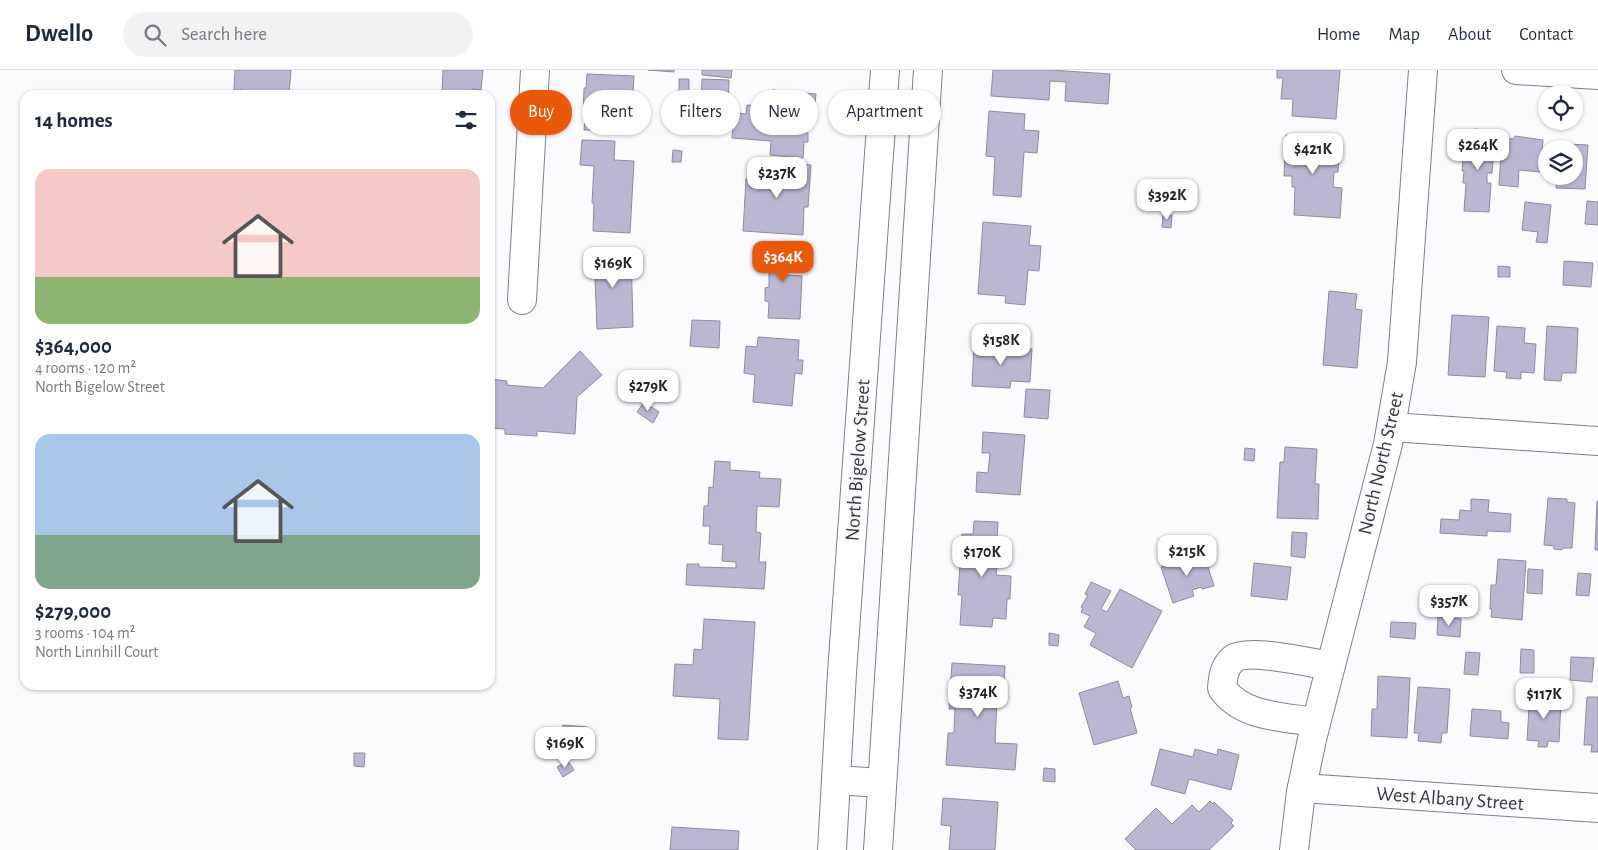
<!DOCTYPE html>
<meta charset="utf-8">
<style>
:root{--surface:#fff;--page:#f2f2f3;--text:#1f2937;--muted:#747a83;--line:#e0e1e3;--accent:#ea580c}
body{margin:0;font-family:"Alegreya Sans",sans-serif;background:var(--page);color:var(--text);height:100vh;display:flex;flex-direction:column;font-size:19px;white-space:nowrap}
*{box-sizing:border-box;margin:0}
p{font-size:16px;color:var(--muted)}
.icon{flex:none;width:28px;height:28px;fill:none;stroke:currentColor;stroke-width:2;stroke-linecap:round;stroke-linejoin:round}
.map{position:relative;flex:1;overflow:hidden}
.side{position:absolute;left:20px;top:20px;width:475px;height:600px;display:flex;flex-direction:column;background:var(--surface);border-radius:15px;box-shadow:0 1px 4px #0004}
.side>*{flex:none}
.hud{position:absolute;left:510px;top:20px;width:475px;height:45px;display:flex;gap:10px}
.fabs{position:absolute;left:1538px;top:15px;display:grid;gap:10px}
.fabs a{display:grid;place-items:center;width:45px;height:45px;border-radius:50%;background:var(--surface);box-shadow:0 1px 4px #0004;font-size:25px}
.price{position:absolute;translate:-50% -42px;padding:0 11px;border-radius:10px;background:#fff;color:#222;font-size:16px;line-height:32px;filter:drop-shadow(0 1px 2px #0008)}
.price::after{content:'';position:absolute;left:50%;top:30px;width:15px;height:11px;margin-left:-8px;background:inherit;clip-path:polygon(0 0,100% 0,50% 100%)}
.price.current{background:var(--accent);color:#fff}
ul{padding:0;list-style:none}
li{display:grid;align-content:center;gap:10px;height:265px;padding:0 15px}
li span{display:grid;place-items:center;height:155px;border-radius:15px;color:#555}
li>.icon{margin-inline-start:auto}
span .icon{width:90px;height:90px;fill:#fffc;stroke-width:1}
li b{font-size:21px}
h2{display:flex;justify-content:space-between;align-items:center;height:60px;padding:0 15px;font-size:21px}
.tag{padding:0 18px;border-radius:22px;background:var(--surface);box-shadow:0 1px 4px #0004;font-size:18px;line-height:45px}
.tag.current{background:var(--accent);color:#fff}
header{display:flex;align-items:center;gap:30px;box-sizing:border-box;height:70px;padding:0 25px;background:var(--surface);border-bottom:1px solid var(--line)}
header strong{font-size:24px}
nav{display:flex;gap:28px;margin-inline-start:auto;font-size:18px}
.search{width:350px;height:45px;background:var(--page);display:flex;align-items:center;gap:12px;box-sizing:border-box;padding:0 18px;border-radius:28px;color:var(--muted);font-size:19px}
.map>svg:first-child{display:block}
.building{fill:#bbb7d3;stroke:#8d8b9b}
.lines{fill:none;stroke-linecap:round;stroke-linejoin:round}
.minor-casing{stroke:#7e7c8c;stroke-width:30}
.minor{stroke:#fff;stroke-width:28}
.labels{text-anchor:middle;stroke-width:4;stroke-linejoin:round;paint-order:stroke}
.street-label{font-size:20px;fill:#38373e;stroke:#fbfbfe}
</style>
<header>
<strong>Dwello</strong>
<div class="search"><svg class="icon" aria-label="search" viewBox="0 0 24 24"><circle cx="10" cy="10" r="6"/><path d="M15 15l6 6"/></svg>Search here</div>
<nav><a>Home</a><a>Map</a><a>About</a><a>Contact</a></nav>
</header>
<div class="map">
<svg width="1598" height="780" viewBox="0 0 1598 780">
<rect width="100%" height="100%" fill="#fbfbfe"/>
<g class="building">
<path d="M235,0H291L289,25H242L243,20H234Z"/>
<path d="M443,0H483L481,20L472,19L471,25H419L420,23L442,24Z"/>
<path d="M648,0H674V2Z"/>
<path d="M702,0H732L731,8L702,5Z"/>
<path d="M993,0H1051L1110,4L1108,34L1065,31L1066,12L1050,11L1049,30L991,26Z"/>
<path d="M1277,0H1340L1336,49L1292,46L1293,29H1281L1283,8H1277Z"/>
<path d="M587,4L634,6L631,52H615L614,61L584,60L585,48H583L584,18H586Z"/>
<path d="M679,9H689V22L679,21Z"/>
<path d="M702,9L729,10L728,36L701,35Z"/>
<path d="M772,20L816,24L814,47H806L805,63H808V72H804L803,88L770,85L771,71L732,68L734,43L746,44L747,35L771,37Z"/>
<path d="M989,41L1025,44L1024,60L1039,61L1037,83L1024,82L1021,127L993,125L995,87L986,86Z"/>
<path d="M1475,59L1485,60V67L1495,68L1492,103H1487V113H1491L1489,142L1464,141L1466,113H1463L1464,101H1462L1465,65L1475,66Z"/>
<path d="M1286,65L1337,68L1335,90H1339L1338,102H1334L1333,117L1342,118L1340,148L1294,145L1295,117H1292V106H1284Z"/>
<path d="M1515,66L1543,70L1540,102L1519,100L1518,117L1499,115L1502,68L1514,69Z"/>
<path d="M582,70L615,71L614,90L634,91L630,163L593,161L594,133H592L594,96L580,95Z"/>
<path d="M1568,74L1588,75L1585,119L1556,118L1557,106H1574V79H1568Z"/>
<path d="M673,80L682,81L681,92H672Z"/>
<path d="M759,92L811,95L808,137H804L803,165L743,161L746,109H758Z"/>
<path d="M1587,131L1598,132V155L1585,154Z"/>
<path d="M1525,132L1551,135L1547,173L1536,172L1538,162L1522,160Z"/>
<path d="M1163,145H1172L1171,158L1162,157Z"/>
<path d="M983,152L1031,156L1029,175L1041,176L1039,201L1028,200L1025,235L1005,233L1006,226L978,224Z"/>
<path d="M769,172H794V196H784V205L802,206L800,249L768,248L769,232L765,231V218L769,217Z"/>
<path d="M631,180L633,257L597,259L595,208L591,209V196H594V181Z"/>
<path d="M1564,191L1593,193L1591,217L1563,215Z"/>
<path d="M1498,196L1510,197V207H1498Z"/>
<path d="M1329,221L1357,224L1355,239L1362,240L1357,298L1323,295Z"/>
<path d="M1452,245L1489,247L1485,307L1448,305Z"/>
<path d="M692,250L720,251L719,278L690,276Z"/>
<path d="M1497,256L1525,258L1524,273L1536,274L1534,303L1521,302V309L1506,308L1507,302L1494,301Z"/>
<path d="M1547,256L1578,258L1576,303H1562L1561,311L1544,310Z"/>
<path d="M758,267L799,270L798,290H803L802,304L795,303L792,336L753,332L755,305L744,303L746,276L757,277Z"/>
<path d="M974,276L1032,279L1030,312L1011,311L1010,318L972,316Z"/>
<path d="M580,281L602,305L577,327L575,364L537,361V366L505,364V359L490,358V309L507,311V315L543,318Z"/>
<path d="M1026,319L1050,320L1048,349L1024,347Z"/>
<path d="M644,332L659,342L653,353L637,342Z"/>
<path d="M983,362L1025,365L1020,425L976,422L977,402L988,403L990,383H982Z"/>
<path d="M1285,377L1317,379L1315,414H1319L1318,449L1277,448L1280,392H1284Z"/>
<path d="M1245,378L1255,379L1254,391L1244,390Z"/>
<path d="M715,391L730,392V400L760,402L759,408L781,409L779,437L757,436L756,462L761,463L759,492H766L764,519L686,515L687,494H699V497L736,498V492L722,491L723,475L709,474L710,456H703L704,436H708L709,417L713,418Z"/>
<path d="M1548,428L1567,429V432L1575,433L1572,478H1563L1562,480L1554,479V476L1544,475Z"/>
<path d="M1471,429L1489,430L1488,442L1511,444L1510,462L1487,461V466L1440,463L1441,449L1459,450L1460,440L1471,441Z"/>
<path d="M1597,431H1598V480H1595Z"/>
<path d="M974,451L998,452L996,486L1000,487L999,496L997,495L996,505L1011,506L1010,529H1007L1006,549L993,548L992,557L960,555L962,525H958L962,464H973Z"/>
<path d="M1292,462L1307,463L1305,488L1291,486Z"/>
<path d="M1204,484L1214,516L1202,519L1201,517L1192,520L1194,526L1173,533L1161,497Z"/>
<path d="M1498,489L1526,491L1522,550L1491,547L1492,539H1490L1491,515H1496Z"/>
<path d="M1254,493L1291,497L1287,530L1251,526Z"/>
<path d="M1528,499L1543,500L1542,524L1527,523Z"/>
<path d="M1578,503L1591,504L1589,526L1576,525Z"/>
<path d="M1091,512L1111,521L1101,539L1107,542L1120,519L1162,541L1132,598L1090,575L1096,563L1084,557L1090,546L1081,542L1083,538L1081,537L1088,525L1085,524Z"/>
<path d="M1438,547L1461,549L1460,567L1437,565Z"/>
<path d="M704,549L755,552L748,670L718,669L720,629L673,626L675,594L693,595L694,579L702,580Z"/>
<path d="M1391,552L1416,553L1415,569L1390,567Z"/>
<path d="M1049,563L1059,565L1058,576L1049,575Z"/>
<path d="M1521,579L1534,580V603H1520Z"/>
<path d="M1466,582L1480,583L1478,605L1464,604Z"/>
<path d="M1571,587L1594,588L1592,612L1570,610Z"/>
<path d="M952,593L1005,596L1003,631L997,630L995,673L1017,674L1015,700L946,695L948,663H954L955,639H949Z"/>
<path d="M1378,606L1410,608L1407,668L1371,666L1372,639H1377Z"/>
<path d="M1118,611L1123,628L1129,626L1132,637L1130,638L1137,663L1094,675L1079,623Z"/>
<path d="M1418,617L1450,619L1447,663H1442L1441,673L1418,671L1419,663H1414Z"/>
<path d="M1530,622H1539V630L1561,631L1559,672L1548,671L1547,677H1538L1539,671L1527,670Z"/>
<path d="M1587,627H1598V682H1591L1592,675H1584Z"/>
<path d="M1472,639L1501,641V652L1509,653L1508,669L1470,666Z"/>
<path d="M563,655L587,657L584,683L560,680Z"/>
<path d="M1160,679L1193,687L1195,679L1217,685L1218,679L1239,685L1231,720L1189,709L1185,724L1151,715Z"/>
<path d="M354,683H365L364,697L354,696Z"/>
<path d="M568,691L574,700L563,707L557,697Z"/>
<path d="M1044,698L1055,699V712L1043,711Z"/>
<path d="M943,728L998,732L995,780H949L951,756L941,755Z"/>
<path d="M1210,731L1213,734L1214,732L1233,750L1231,753L1234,756L1209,780H1136L1125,769L1156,738L1172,754L1192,735L1199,742Z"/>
<path d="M672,757L739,761L738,780H670Z"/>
</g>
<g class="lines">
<g class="minor-casing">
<g id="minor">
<path d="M1516,0L1598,5"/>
<path d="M522,230L535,0"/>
<path d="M1391,357L1598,371"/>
<path d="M1316,652C1284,647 1241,647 1222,618C1223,607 1224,597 1233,589C1248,578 1311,593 1330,596"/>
<path d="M836,710L882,713"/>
<path d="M1302,718L1598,738"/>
<path d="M832,780L842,603L885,0"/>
<path d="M878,780L928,0"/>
<path d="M1294,780L1301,722L1312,669L1388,374L1402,292L1423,0"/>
</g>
</g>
<use href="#minor" class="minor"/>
</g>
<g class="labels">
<g class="street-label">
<text transform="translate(857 390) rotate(-86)" y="7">North Bigelow Street</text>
<text transform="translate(1380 393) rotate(-77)" y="7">North North Street</text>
<text transform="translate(1450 728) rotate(4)" y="7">West Albany Street</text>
</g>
</g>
</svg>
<div class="fabs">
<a><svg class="icon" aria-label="locate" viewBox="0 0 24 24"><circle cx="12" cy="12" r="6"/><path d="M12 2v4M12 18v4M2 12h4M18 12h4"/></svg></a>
<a><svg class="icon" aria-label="layers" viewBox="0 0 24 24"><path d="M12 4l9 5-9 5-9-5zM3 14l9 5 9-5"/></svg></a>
</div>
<b class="price" style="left:1478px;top:101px">$264K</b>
<b class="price" style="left:1313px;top:105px">$421K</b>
<b class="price" style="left:777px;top:129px">$237K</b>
<b class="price" style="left:1167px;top:151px">$392K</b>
<b class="price current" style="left:783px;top:213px">$364K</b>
<b class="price" style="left:613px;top:219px">$169K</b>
<b class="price" style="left:1001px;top:296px">$158K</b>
<b class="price" style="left:648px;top:342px">$279K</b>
<b class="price" style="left:1187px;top:507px">$215K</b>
<b class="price" style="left:982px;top:508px">$170K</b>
<b class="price" style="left:1449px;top:557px">$357K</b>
<b class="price" style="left:978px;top:648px">$374K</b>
<b class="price" style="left:1544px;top:650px">$117K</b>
<b class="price" style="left:565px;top:699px">$169K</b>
<div class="hud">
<a class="tag current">Buy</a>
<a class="tag">Rent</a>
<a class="tag">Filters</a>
<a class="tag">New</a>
<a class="tag">Apartment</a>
</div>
<section class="side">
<h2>14 homes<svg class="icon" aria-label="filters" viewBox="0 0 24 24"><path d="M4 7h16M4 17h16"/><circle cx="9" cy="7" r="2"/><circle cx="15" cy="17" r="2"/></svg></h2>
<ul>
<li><span style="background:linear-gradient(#f6c9c9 70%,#8fb573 0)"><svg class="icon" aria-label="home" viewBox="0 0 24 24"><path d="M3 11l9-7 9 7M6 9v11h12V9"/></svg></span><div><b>$364,000</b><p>4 rooms · 120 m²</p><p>North Bigelow Street</p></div></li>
<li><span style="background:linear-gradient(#a9c7e8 65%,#7fa58c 0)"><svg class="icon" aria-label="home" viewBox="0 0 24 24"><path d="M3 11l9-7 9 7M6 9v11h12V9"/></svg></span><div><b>$279,000</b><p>3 rooms · 104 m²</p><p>North Linnhill Court</p></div></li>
</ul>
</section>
</div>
